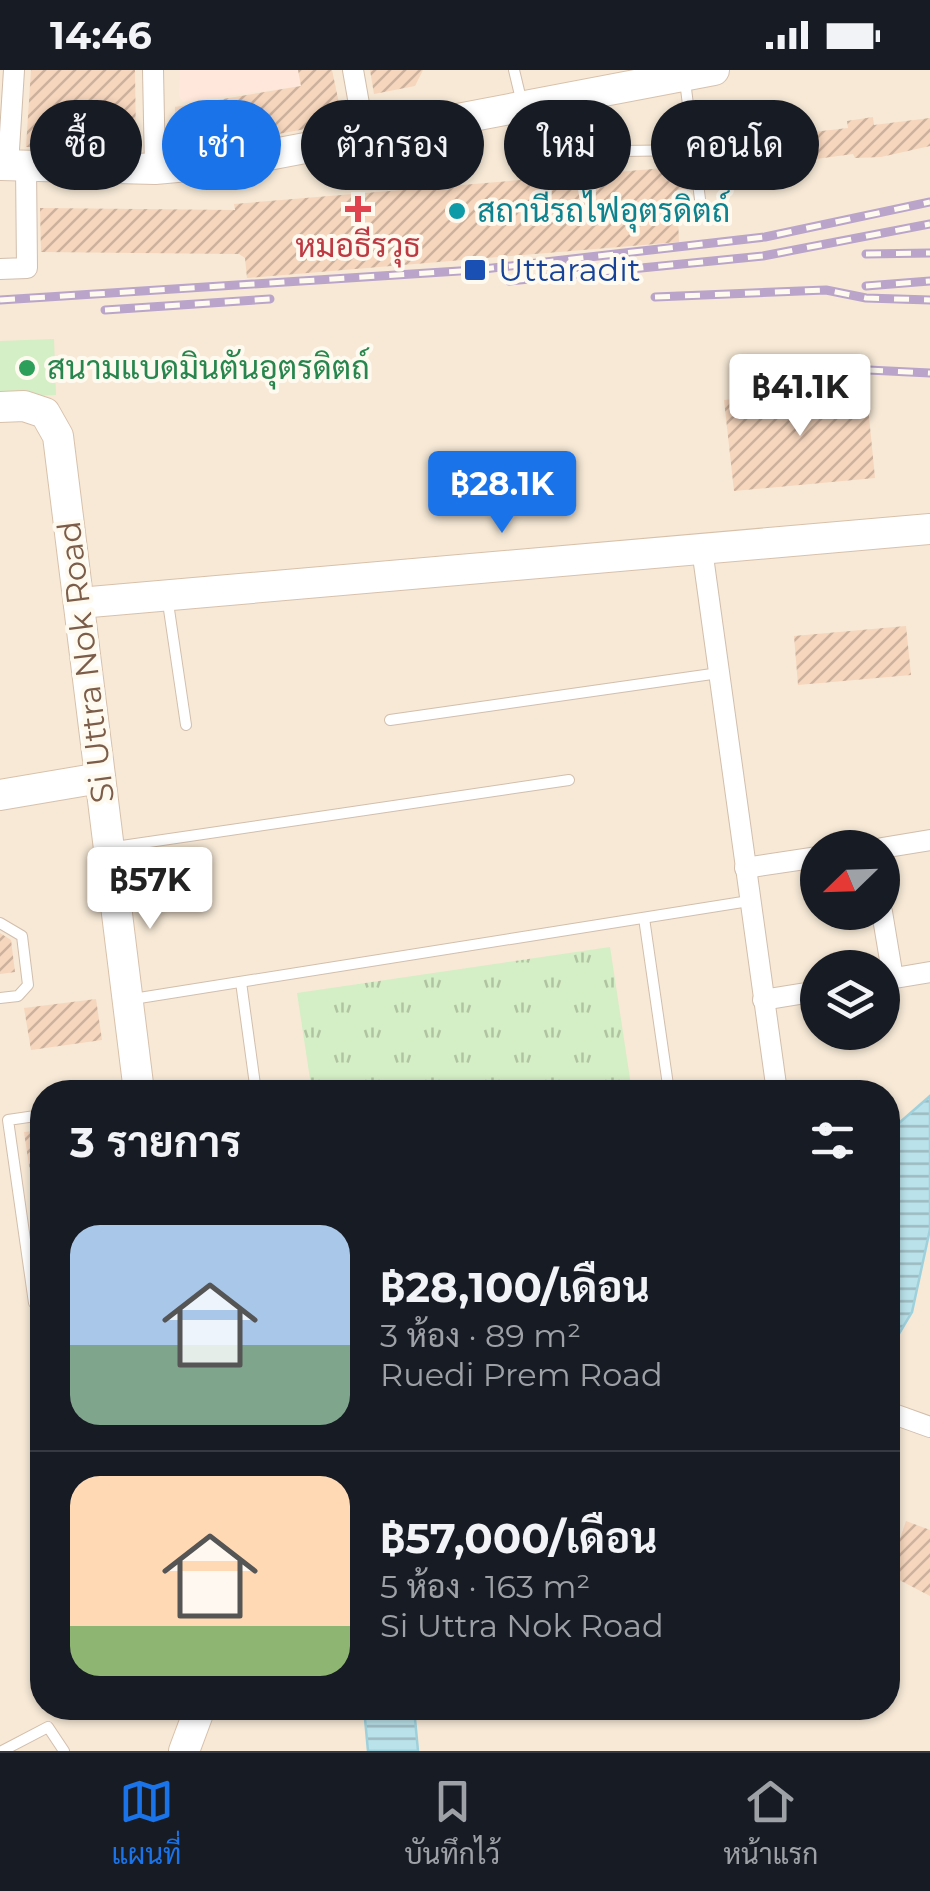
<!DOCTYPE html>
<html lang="th">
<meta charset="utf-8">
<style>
:root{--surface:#171b24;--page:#242831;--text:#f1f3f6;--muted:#9ea1a6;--line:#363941;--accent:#1a73e8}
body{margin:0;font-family:Montserrat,Sarabun,sans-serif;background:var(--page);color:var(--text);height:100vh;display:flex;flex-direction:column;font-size:38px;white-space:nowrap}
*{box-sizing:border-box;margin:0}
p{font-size:32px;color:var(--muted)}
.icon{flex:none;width:55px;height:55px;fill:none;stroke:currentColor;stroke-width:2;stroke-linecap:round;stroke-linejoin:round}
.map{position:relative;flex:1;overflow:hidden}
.details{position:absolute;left:30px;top:1010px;width:870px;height:640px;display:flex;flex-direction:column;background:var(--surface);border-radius:40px;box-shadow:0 2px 8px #0004}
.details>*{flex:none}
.top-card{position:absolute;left:30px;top:30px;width:870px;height:90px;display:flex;gap:20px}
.needle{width:65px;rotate:247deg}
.fabs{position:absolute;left:800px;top:760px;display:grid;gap:20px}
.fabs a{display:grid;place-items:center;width:100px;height:100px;border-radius:50%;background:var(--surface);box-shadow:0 2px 8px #0004;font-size:50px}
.price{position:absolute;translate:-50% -85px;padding:0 22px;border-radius:10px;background:#fff;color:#222;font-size:32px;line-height:65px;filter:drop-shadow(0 2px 5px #0008)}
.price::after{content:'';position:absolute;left:50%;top:60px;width:30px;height:22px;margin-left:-15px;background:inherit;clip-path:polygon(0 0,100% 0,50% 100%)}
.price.on{background:var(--accent);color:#fff}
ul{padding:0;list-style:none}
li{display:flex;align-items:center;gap:30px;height:250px;padding:0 40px}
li+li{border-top:2px solid var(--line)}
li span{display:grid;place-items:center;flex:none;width:280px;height:200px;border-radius:30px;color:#555}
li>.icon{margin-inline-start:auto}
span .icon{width:120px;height:120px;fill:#fffc;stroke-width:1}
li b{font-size:42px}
h2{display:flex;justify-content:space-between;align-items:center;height:120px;padding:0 40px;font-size:42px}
.pill{padding:0 35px;border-radius:45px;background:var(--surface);box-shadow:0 2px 8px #0004;font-size:35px;line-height:90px}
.pill.on{background:var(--accent);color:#fff}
.status{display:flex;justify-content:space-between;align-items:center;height:70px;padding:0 50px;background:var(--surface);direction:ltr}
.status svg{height:28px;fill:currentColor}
.menu{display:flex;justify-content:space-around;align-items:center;height:140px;border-top:2px solid var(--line);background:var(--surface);font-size:28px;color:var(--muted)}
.menu a{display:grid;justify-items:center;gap:5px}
.menu .on{color:var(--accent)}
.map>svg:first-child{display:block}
.residential{fill:#f7e9d6;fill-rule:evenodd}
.commercial{fill:#ffe7db}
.park{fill:url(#park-tufts)}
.pitch{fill:#d4eec5}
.water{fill:url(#water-rules);stroke:#9fd1dd;stroke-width:2.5}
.building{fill:url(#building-hatch)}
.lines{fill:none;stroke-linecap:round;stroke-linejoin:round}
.lane-casing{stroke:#d2beac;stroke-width:12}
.street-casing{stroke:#d2beac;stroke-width:22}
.secondary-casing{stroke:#d8c1ab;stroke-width:32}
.lane{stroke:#fff;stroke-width:10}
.street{stroke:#fff;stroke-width:20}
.secondary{stroke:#fff;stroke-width:30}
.rail-casing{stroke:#baa4ca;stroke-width:9}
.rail{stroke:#fffaf0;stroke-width:5;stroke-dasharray:15;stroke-linecap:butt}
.health-dot{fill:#e0444e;stroke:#fffaf0;stroke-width:4}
.culture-dot{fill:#0f9aa8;stroke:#fffaf0;stroke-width:4}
.transit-dot{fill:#1a4fb4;stroke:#fffaf0;stroke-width:4}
.leisure-dot{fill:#2e9e5b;stroke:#fffaf0;stroke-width:4}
.labels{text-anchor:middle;stroke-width:8;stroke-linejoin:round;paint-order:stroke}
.culture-label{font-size:32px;fill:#0d838f;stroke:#fffaf0;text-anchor:start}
.health-label{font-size:32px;fill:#be3a42;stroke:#fffaf0}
.transit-label{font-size:32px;fill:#164399;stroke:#fffaf0;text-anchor:start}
.leisure-label{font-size:32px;fill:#27864d;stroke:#fffaf0;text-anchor:start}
.street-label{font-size:32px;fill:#7b5d49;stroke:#fffaf0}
</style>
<div class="status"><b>14:46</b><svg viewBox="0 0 49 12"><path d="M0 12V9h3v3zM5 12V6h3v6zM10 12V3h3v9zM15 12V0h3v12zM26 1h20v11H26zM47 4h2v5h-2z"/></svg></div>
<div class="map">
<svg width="930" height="1681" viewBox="0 0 930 1681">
<defs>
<pattern id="park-tufts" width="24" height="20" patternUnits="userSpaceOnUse" patternTransform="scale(2.5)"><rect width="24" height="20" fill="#d4eec5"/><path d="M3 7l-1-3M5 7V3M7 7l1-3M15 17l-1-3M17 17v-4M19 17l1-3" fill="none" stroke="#b1c4a2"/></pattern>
<pattern id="water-rules" width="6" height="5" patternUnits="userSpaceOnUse" patternTransform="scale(2.5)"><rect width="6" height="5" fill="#bae2ea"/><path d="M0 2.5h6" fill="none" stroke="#9cbac0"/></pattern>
<pattern id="building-hatch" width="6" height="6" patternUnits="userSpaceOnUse" patternTransform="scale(2.5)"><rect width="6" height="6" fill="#f6d6bd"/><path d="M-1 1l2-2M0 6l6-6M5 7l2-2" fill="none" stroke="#ccb19c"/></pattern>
</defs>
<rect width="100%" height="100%" fill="#fef6e8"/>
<path class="residential" d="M0,0H930V1681H0ZM818,778H882V842H818ZM818,898H882V962H818ZM42,1022H888V1638H42Z"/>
<path class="commercial" d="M180,0H298L301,16L183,32L179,26Z"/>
<path class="park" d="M610,877L632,1022H312L297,923Z"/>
<path class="pitch" d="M54,269L56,325L0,327V271Z"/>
<g class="water">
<path d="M930,1026V1159L912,1242L888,1282V1074L899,1053Z"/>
<path d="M364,1638H414L418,1681H368Z"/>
</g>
<g class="building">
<path d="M31,0H135L136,78L26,77Z"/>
<path d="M298,0H332L343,52L229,73L176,78L175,37L301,16Z"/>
<path d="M370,0H423L415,16L374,24Z"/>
<path d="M873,47L874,55L930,48V76L881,87L855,88L853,84L816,89L813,62L848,58L847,51Z"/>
<path d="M677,97L687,105L690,148L678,149L679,172L247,208L245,188L239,184L41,182L40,138L235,140L234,134Z"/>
<path d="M866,316L875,408L734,421L724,330Z"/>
<path d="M906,556L911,605L798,615L794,566Z"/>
<path d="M0,863L11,870L15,902L0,904Z"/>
<path d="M96,929L102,970L31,980L24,938Z"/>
<path d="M42,1060V1130H34L24,1062Z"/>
<path d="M906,1451L930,1460V1526L888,1504Z"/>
</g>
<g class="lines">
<g class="lane-casing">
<g id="lane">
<path d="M514,0L532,75L551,82L694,80"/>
<path d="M685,11L702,145"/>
<path d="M167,526L186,655"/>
<path d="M390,650L719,603"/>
<path d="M115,777L569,710"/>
<path d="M644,848L669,1022"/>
<path d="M0,853L22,866L28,915L18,926L0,928"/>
<path d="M241,912L256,1022"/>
<path d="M133,929L749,831"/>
<path d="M42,1045L8,1050L34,1233L42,1231"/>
<path d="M2,1681L48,1657L64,1681"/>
</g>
</g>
<g class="street-casing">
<g id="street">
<path d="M153,0L155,99"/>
<path d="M353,0L365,68"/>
<path d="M8,95L14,0"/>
<path d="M0,199L27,198L26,96"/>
<path d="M702,479L777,1022"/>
<path d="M882,778L930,770"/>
<path d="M745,798L818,787"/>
<path d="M882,842L893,908"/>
<path d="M883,910L930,902"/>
<path d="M763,930L818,921"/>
<path d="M888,1342L930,1357"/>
</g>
</g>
<g class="secondary-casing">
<g id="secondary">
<path d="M0,95L155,99L232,92L714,0"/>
<path d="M0,337L24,336L45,343L58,366L139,1022"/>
<path d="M79,533L930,459"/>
<path d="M0,725L100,708"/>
<path d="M184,1681L200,1638"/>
</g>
</g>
<use href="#lane" class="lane"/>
<use href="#street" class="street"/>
<use href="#secondary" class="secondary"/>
<g class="rail-casing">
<g id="rail">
<path d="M866,184L930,183"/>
<path d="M509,211L763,186L930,154"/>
<path d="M866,216L930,211"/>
<path d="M655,227L826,220L866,228L930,230"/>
<path d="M0,230L475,200L765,167L930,132"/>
<path d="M105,240L270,229"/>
<path d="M868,300L930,303"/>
</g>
</g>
<use href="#rail" class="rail"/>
</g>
<path class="health-dot" d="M353 124h10v10h10v10h-10v10h-10v-10h-10v-10h10z"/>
<circle class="culture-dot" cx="457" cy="141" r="10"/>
<rect class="transit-dot" x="463" y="188" width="24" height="24" rx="5"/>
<circle class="leisure-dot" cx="27" cy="298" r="10"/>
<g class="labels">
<g class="culture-label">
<text x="477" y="152">สถานีรถไฟอุตรดิตถ์</text>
</g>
<g class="health-label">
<text x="358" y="187">หมอธีรวุธ</text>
</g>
<g class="transit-label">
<text x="498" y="211">Uttaradit</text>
</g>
<g class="leisure-label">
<text x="47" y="309">สนามแบดมินตันอุตรดิตถ์</text>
</g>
<g class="street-label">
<text transform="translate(86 592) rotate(-97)" y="11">Si Uttra Nok Road</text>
</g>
</g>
</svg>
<div class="fabs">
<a><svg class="needle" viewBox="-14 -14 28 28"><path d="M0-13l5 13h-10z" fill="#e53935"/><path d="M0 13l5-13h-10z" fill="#9ea1a6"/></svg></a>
<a><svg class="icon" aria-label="layers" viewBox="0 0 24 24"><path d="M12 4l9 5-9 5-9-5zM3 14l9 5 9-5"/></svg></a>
</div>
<b class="price" style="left:800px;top:369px">฿41.1K</b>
<b class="price on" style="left:502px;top:466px">฿28.1K</b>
<b class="price" style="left:150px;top:862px">฿57K</b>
<div class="top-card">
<a class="pill">ซื้อ</a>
<a class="pill on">เช่า</a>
<a class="pill">ตัวกรอง</a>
<a class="pill">ใหม่</a>
<a class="pill">คอนโด</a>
</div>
<section class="details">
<h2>3 รายการ<svg class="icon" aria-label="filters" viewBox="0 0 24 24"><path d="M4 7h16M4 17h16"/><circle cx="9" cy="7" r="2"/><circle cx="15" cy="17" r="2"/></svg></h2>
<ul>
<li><span style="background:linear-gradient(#a9c7e8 60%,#7fa58c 0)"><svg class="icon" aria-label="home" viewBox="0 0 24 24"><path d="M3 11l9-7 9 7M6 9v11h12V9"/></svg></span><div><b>฿28,100/เดือน</b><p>3 ห้อง · 89 m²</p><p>Ruedi Prem Road</p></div></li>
<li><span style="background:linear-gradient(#ffd9b3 75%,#8fb573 0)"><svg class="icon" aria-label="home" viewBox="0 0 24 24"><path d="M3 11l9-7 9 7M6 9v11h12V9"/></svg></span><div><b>฿57,000/เดือน</b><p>5 ห้อง · 163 m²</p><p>Si Uttra Nok Road</p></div></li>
</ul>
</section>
</div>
<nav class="menu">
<a class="on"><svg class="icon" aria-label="map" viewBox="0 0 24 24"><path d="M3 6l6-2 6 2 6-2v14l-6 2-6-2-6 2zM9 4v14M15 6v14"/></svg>แผนที่</a>
<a><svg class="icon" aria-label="saved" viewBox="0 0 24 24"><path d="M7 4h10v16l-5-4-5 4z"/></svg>บันทึกไว้</a>
<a><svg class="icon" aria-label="home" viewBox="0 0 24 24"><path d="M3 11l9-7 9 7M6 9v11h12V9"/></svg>หน้าแรก</a>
</nav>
